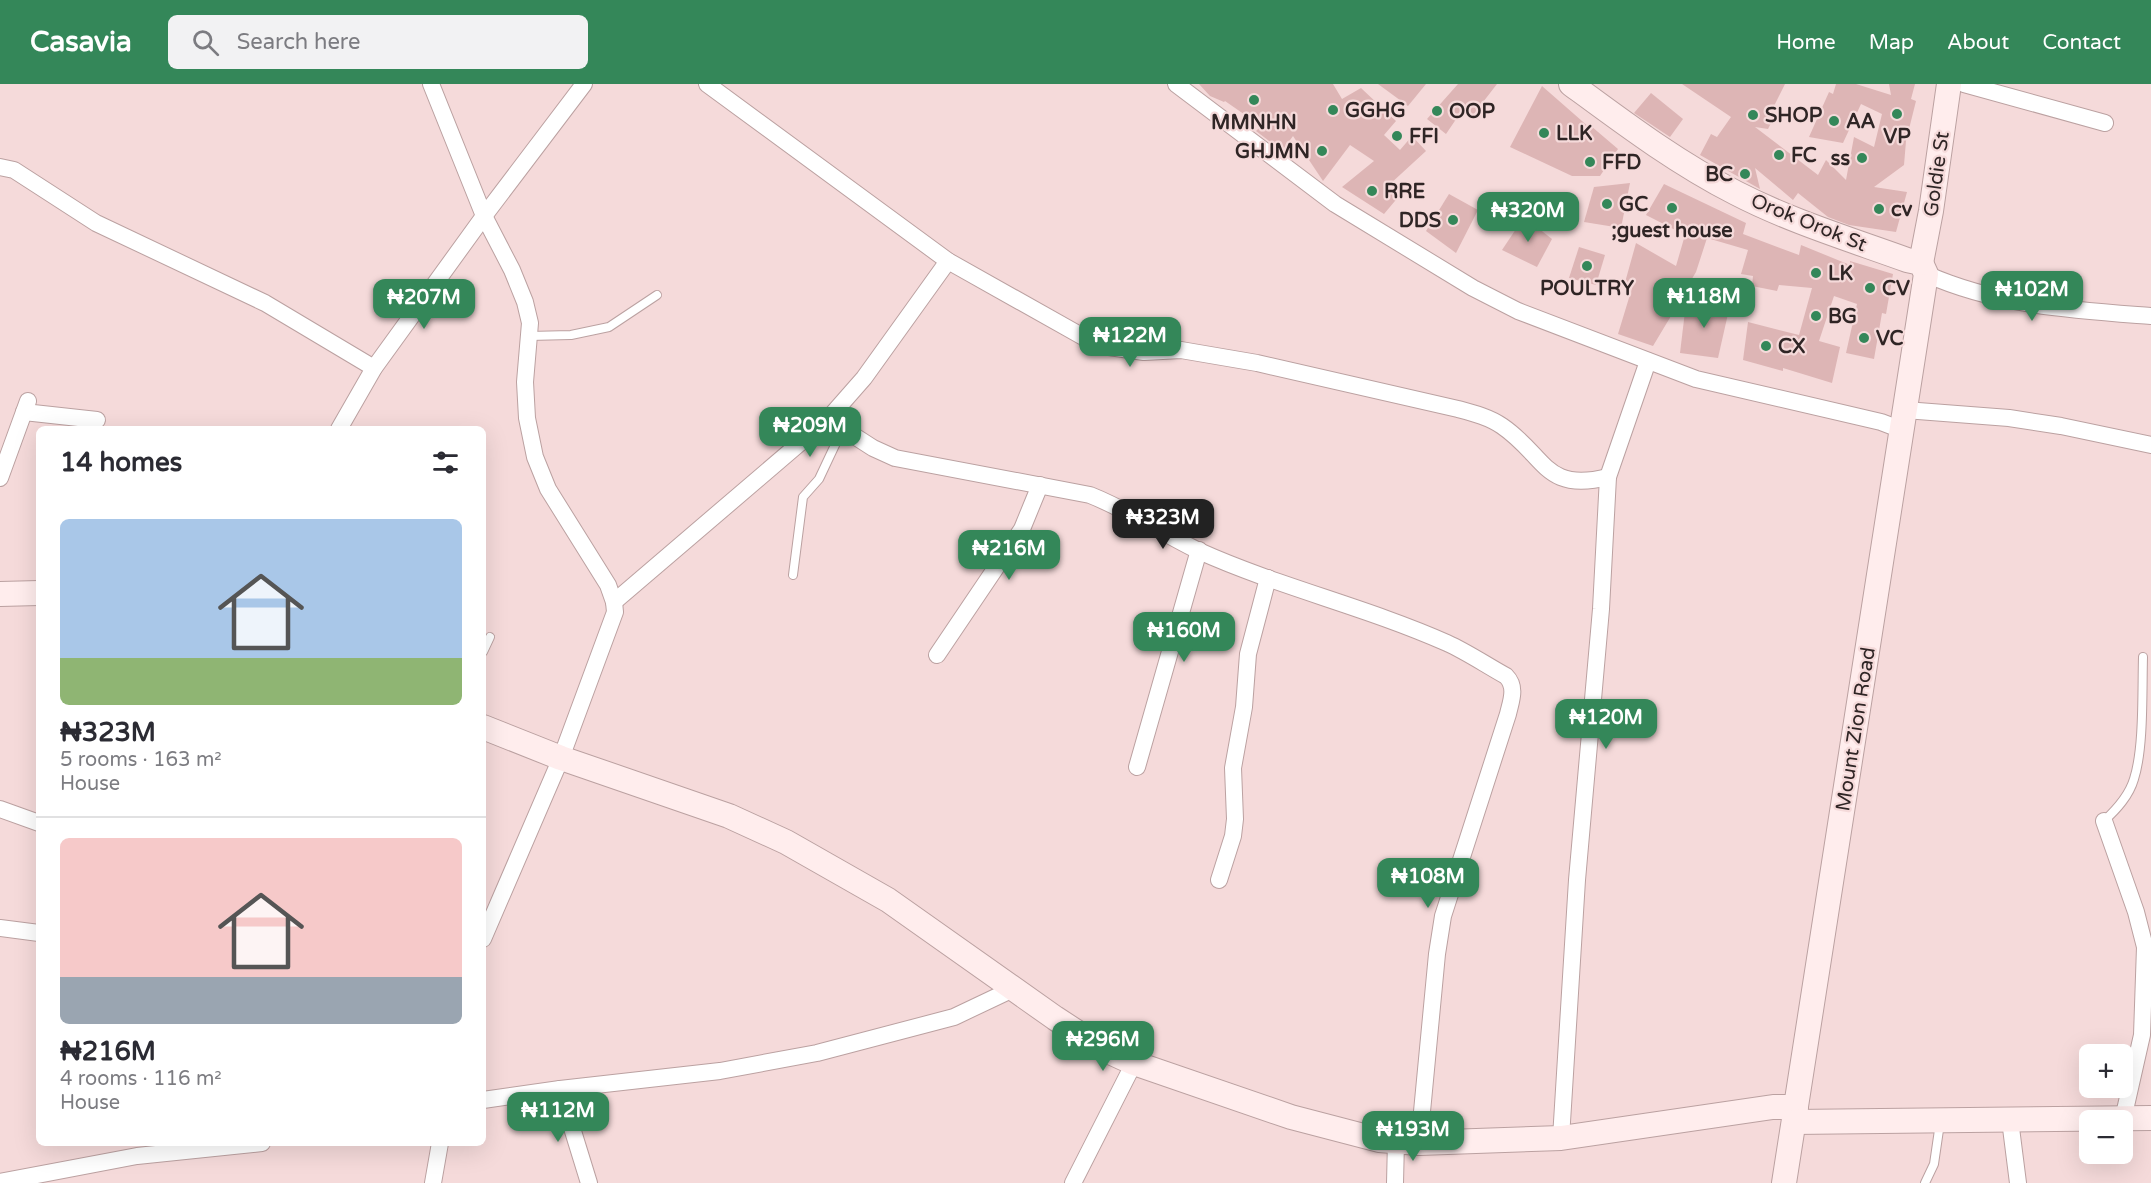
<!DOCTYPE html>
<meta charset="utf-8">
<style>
:root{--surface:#fff;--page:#f2f2f3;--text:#2b2b33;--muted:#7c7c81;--line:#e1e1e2;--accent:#348759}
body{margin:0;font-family:"Varela Round",sans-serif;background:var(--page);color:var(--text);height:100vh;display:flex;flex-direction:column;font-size:22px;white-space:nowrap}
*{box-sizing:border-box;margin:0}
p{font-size:20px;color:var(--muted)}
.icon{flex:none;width:33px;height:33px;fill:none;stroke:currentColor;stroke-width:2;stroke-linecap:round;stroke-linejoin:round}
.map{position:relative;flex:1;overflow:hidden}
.side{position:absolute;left:36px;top:342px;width:450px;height:720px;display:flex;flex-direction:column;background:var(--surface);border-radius:9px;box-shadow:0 6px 24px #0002}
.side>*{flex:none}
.fabs{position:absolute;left:2079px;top:960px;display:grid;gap:12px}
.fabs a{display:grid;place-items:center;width:54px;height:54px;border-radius:9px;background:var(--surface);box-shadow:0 6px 24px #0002;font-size:30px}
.price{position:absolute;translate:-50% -51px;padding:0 14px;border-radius:12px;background:var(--accent);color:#fff;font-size:20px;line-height:39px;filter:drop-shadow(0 2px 3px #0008)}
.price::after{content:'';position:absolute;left:50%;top:36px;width:18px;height:14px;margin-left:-9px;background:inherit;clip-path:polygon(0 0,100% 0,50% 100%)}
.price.current{background:#222;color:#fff}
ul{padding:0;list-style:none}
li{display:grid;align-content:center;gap:12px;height:318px;padding:0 24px}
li+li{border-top:2px solid var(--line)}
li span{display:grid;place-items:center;height:186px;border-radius:9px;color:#555}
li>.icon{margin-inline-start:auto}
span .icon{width:108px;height:108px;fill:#fffc;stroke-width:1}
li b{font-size:26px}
h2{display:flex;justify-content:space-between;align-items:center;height:72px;padding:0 24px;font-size:26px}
header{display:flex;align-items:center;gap:36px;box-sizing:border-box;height:84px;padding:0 30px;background:var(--accent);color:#fff}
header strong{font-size:28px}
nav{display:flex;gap:33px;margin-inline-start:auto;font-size:21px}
.search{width:420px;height:54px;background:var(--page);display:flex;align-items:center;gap:15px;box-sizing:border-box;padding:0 21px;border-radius:9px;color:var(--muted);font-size:22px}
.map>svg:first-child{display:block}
.building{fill:#ddb5b5}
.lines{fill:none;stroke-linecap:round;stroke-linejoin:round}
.lane-casing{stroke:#bba1a1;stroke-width:10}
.street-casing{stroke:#bba1a1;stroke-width:18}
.secondary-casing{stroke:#bba1a1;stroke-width:26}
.lane{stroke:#fff;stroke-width:8}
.street{stroke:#fff;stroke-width:16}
.secondary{stroke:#ffeded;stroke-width:24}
.poi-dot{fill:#348759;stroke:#f5dada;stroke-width:2}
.labels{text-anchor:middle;stroke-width:4.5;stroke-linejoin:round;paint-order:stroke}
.poi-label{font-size:20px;font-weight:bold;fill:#2f2525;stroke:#f5dada;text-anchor:start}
.street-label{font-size:20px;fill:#2f2525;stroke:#f5dada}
</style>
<header>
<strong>Casavia</strong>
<div class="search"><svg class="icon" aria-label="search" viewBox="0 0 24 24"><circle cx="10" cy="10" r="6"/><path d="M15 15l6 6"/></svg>Search here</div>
<nav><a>Home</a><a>Map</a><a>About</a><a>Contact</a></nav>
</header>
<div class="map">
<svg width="2151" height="1099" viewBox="0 0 2151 1099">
<rect width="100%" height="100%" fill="#f5dada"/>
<g class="building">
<path d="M1199,0H1333L1342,15L1361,4L1396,37L1384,51L1400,66L1412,52L1426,67L1389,101L1400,111L1384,130L1342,103L1374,77L1350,61L1323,97L1293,52L1282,67L1256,47L1261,42L1225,17L1224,18L1210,12Z"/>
<path d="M1378,0H1426L1408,22Z"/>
<path d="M1458,0H1497L1473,31L1465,22L1446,50L1427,35Z"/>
<path d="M1682,0H1785L1772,26L1776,29L1768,45L1755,43L1818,91L1826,76L1846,96L1854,53L1874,63L1882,30L1861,20L1843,59L1809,53L1829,8L1833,10L1836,0H1856L1891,11L1889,0H1915L1911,15L1916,17L1906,57L1904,81L1874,103L1907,108L1896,148L1849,141L1828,133L1798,109L1793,116L1755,84L1760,105L1700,71L1711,50L1717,53L1731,33Z"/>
<path d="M1542,2L1590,44L1591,42L1618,65L1600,92H1572L1510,63Z"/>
<path d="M1651,9L1683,35L1670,53L1634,29Z"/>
<path d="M1630,99L1621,144L1584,138L1594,103Z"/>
<path d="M1664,100L1746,139L1743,150L1799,171L1801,161L1850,181V177L1893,190L1886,230L1882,229L1874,275L1846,269L1857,220L1834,212L1819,257L1840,263L1832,299L1783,284V287L1743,276L1748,238L1799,251L1812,204L1779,201L1777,207L1752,202L1753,192L1741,190L1748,166L1707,154L1696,188L1687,203L1662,205L1659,227L1671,232L1653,262L1618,250L1632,204L1624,202L1636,159L1676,182L1685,151L1646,131Z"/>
<path d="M1449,110L1478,126L1456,169L1426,147Z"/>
<path d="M1524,133L1552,155L1537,183L1502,166Z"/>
<path d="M1579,163L1605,171L1596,201L1569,194Z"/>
<path d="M1686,219L1730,221L1718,274L1680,269Z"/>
</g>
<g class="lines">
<g class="lane-casing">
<g id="lane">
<path d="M529,252L571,251L609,243L657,211"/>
<path d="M793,491L803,413L819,395L843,344"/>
<path d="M483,568L490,553"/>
<path d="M2104,737C2117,725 2129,712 2134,695C2144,664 2142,608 2143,573"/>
<path d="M1925,1099L1934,1080L1940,1039"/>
</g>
</g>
<g class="street-casing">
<g id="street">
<path d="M431,0L484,132L512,186L525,218L530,239L525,298L527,334L535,373L548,405L608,501L614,518L615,528L561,674L483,855"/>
<path d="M707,0L948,177L1094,259L1109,263L1144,268L1181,266L1257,279L1458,325C1473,329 1489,333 1502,342C1546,372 1544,409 1608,393"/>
<path d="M1176,0L1335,120L1473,204L1518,227L1696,295L1881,338L1902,346"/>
<path d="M1964,0L2105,39"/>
<path d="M0,83L14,86L96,139L265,219L374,284"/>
<path d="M1926,190C1998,222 2073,226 2151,232"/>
<path d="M1905,326L2009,334L2061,342L2151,361"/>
<path d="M24,328L97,336"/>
<path d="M828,335L873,364L895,374L1090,411C1128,426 1162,449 1199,467C1279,503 1366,523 1447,559C1467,568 1486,581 1506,592C1517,603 1511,617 1508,630L1443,832L1437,870L1419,1059"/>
<path d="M339,345L374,284L484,132L584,0"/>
<path d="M0,394L28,317"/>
<path d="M614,518L828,335L864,294L948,177"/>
<path d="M937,571L1022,445L1040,401"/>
<path d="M1137,683L1199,466"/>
<path d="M0,725L39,739"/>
<path d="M2104,737L2136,828L2145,863L2142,951L2123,1035"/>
<path d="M1219,796L1233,752L1235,735L1233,684L1244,623L1248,570L1268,494"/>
<path d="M0,844L39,849"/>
<path d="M560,1005L589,1099"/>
<path d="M483,1016L560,1005L720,987L817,969L954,933L1013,905"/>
<path d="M2010,1036L2018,1099"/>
<path d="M1561,1054L1577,796L1601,525L1608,393L1648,277"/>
<path d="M0,1098L137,1072L262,1059"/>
<path d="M433,1099L440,1059"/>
<path d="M1073,1099L1134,979"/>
<path d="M1395,1099L1396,1057"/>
</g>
</g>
<g class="secondary-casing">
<g id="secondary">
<path d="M1571,0C1624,39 1677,79 1736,109C1790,137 1849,155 1907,176L1921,179L1926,190L1784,1099"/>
<path d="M1921,179L1931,127L1949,0"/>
<path d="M0,510L39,509"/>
<path d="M483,643L561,674L729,732L786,758L888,816L1055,934L1101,964L1134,979L1291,1033L1379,1056L1419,1059L1561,1054L1773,1023H1796"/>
<path d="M1794,1038L2151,1034"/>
</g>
</g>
<use href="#lane" class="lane"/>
<use href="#street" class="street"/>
<use href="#secondary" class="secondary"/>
</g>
<g class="poi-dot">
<circle cx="1254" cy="16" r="6"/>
<circle cx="1333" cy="26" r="6"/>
<circle cx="1437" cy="27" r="6"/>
<circle cx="1897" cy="30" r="6"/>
<circle cx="1753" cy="31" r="6"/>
<circle cx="1834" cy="37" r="6"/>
<circle cx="1544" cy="49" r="6"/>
<circle cx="1397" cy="52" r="6"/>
<circle cx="1322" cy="67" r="6"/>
<circle cx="1779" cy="71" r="6"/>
<circle cx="1862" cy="74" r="6"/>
<circle cx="1590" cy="78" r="6"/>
<circle cx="1745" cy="90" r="6"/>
<circle cx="1372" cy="107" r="6"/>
<circle cx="1607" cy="120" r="6"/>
<circle cx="1672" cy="124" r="6"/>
<circle cx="1879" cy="125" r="6"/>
<circle cx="1453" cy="136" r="6"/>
<circle cx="1587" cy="182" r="6"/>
<circle cx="1816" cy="189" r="6"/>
<circle cx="1870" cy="204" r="6"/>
<circle cx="1816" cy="232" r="6"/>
<circle cx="1864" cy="254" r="6"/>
<circle cx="1766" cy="262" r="6"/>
</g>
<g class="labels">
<g class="poi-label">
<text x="1345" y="33">GGHG</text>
<text x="1449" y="34">OOP</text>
<text x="1765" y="38">SHOP</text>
<text x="1846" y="44">AA</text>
<text x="1254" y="45" text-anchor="middle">MMNHN</text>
<text x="1556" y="56">LLK</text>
<text x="1409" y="59">FFI</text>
<text x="1897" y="59" text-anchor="middle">VP</text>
<text x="1310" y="74" text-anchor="end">GHJMN</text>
<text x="1791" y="78">FC</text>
<text x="1850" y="81" text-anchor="end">ss</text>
<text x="1602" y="85">FFD</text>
<text x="1733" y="97" text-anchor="end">BC</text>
<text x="1384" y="114">RRE</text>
<text x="1619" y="127">GC</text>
<text x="1891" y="132">cv</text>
<text x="1441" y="143" text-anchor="end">DDS</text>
<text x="1672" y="153" text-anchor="middle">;guest house</text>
<text x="1828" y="196">LK</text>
<text x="1587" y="211" text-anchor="middle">POULTRY</text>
<text x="1882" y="211">CV</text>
<text x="1828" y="239">BG</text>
<text x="1876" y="261">VC</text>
<text x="1778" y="269">CX</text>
</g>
<g class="street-label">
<text transform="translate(1936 90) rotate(-82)" y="7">Goldie St</text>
<text transform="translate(1809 138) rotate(22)" y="7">Orok Orok St</text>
<text transform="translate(1855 645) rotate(-81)" y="7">Mount Zion Road</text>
</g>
</g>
</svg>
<div class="fabs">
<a>+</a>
<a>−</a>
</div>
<b class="price" style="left:1528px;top:159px">₦320M</b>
<b class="price" style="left:2032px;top:238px">₦102M</b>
<b class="price" style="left:1704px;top:245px">₦118M</b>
<b class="price" style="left:424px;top:246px">₦207M</b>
<b class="price" style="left:1130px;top:284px">₦122M</b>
<b class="price" style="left:810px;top:374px">₦209M</b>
<b class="price current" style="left:1163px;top:466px">₦323M</b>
<b class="price" style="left:1009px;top:497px">₦216M</b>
<b class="price" style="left:1184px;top:579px">₦160M</b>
<b class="price" style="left:1606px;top:666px">₦120M</b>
<b class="price" style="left:1428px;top:825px">₦108M</b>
<b class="price" style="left:1103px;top:988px">₦296M</b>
<b class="price" style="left:558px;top:1059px">₦112M</b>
<b class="price" style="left:1413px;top:1078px">₦193M</b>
<section class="side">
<h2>14 homes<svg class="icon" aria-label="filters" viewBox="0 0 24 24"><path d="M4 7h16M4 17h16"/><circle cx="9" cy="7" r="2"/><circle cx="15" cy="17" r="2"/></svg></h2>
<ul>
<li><span style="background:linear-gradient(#a9c7e8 75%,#8fb573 0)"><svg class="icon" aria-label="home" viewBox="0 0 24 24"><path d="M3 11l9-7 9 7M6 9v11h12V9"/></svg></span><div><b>₦323M</b><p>5 rooms · 163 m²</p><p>House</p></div></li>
<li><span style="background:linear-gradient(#f6c9c9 75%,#9aa5b1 0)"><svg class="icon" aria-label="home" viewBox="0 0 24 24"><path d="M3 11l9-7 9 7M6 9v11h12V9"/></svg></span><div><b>₦216M</b><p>4 rooms · 116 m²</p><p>House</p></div></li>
</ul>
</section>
</div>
